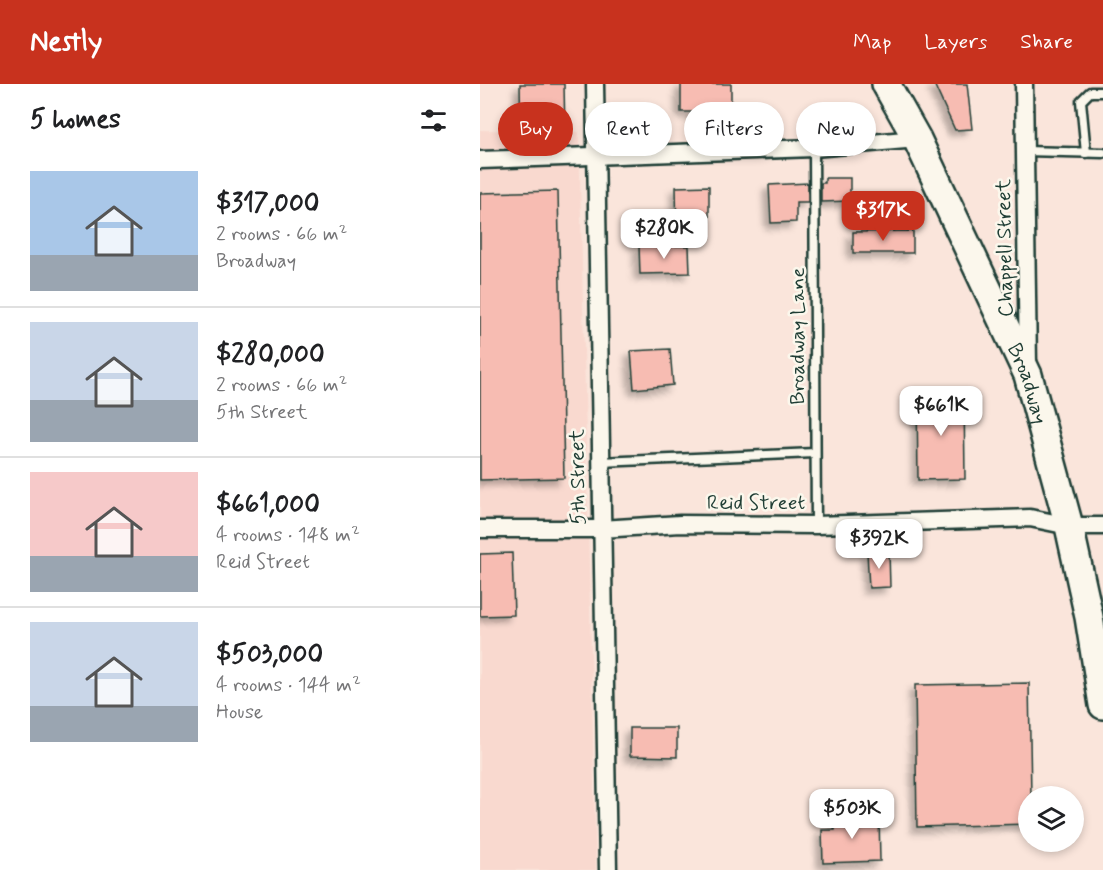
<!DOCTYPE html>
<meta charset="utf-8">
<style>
:root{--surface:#fff;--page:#f2f2f2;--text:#202124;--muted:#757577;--line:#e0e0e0;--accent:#c8321e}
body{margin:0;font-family:Mynerve,sans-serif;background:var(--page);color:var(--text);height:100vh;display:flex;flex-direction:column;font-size:22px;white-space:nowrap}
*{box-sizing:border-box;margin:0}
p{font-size:20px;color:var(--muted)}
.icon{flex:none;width:33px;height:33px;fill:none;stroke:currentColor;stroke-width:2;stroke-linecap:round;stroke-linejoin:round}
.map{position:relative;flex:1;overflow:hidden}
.details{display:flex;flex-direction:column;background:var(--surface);width:480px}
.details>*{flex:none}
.banner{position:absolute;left:18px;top:18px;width:514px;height:54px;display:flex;gap:12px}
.tools{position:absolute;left:538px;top:702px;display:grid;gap:12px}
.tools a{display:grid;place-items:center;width:66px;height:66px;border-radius:50%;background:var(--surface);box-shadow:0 3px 9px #0003;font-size:30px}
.price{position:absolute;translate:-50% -51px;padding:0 14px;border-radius:12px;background:#fff;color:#222;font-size:20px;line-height:39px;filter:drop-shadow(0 2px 3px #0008)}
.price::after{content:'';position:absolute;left:50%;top:36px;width:18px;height:14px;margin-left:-9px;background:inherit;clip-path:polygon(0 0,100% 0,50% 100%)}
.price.selected{background:var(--accent);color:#fff}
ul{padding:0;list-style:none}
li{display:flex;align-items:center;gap:18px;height:150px;padding:0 30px}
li+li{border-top:2px solid var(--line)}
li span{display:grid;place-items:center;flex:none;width:168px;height:120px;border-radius:0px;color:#555}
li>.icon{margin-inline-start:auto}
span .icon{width:72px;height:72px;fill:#fffc;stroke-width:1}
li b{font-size:26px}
h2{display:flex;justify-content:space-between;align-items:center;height:72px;padding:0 30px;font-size:26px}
.chip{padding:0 21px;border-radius:27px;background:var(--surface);box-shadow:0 3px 9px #0003;font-size:21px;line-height:54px}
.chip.selected{background:var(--accent);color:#fff}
header{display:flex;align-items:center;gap:36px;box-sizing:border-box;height:84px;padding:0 30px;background:var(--accent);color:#fff}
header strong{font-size:28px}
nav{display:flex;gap:33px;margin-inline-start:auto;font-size:21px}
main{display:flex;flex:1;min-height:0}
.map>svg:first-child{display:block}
.built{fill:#f9d9cf}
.building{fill:#f7bcb2;stroke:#1f3d34;stroke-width:1.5;filter:url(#shadow)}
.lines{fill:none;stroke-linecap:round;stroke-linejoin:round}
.service-casing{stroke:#1f3d34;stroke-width:13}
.minor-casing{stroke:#1f3d34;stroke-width:21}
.primary-casing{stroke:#1f3d34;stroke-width:32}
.service{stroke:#fbf7ec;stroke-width:8}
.minor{stroke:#fbf7ec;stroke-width:16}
.primary{stroke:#fbf7ec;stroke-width:27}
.labels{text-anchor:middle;stroke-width:5;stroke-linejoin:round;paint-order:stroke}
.street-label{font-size:21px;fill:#1f3d34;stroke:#fbf7ec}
</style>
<header>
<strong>Nestly</strong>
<nav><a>Map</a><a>Layers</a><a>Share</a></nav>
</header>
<main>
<section class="details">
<h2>5 homes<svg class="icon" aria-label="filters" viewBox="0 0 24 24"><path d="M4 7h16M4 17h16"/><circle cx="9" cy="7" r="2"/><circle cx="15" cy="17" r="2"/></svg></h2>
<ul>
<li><span style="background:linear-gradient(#a9c7e8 70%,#9aa5b1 0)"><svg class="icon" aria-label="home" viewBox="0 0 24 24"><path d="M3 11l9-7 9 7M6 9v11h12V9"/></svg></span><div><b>$317,000</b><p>2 rooms · 66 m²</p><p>Broadway</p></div></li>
<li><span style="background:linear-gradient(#c9d6e8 65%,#9aa5b1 0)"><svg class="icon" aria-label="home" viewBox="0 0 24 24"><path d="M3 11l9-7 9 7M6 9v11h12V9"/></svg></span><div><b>$280,000</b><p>2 rooms · 66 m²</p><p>5th Street</p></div></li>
<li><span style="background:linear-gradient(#f6c9c9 70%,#9aa5b1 0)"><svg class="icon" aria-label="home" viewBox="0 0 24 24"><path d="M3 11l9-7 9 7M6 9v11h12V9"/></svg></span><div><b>$661,000</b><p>4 rooms · 148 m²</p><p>Reid Street</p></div></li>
<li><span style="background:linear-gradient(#c9d6e8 70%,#9aa5b1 0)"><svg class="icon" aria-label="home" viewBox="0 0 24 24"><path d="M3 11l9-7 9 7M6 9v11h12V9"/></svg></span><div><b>$503,000</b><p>4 rooms · 144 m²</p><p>House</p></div></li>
</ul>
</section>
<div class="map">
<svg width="623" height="786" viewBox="0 0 623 786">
<defs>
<filter id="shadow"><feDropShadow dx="-5.5" dy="5.5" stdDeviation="3" flood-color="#0004"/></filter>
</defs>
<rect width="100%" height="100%" fill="#fae5db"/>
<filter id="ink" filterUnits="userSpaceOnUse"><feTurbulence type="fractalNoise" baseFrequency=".0167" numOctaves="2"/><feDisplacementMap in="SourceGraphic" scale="12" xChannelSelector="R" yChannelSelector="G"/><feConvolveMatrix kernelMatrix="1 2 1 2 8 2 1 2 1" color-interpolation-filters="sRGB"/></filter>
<g filter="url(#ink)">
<path class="built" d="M0,46L99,48L116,786H0Z"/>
<g class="building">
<path d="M40,0H84L85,50L41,51Z"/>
<path d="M201,0H251V28L239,27V33H214V28H201Z"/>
<path d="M454,0H487L492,45L475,46Z"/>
<path d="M345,94H370V117L341,118V99H345Z"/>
<path d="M328,99V118H316V138L291,139L289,101Z"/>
<path d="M229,102V150H197L196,103Z"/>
<path d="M78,107L84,394L0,396V109Z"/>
<path d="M433,147V169H373V148Z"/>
<path d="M159,162H209L210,189L160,190Z"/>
<path d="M190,265L193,301L154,305L151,267Z"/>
<path d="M437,311H484L485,395L438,396Z"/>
<path d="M387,468H409L410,503L389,504Z"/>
<path d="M32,469L34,531L0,532V470Z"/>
<path d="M549,599L551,712H549V740L437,743L435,601Z"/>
<path d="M150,644H197V673L150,672Z"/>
<path d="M355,731H399L400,777L343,779L342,746H355Z"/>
</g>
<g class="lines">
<g class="service-casing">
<g id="service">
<path d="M334,64L336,441"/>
<path d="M545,67L623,69"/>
<path d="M606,69L601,17L610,8H623"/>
<path d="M120,378L335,369"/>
</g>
</g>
<g class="minor-casing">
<g id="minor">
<path d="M115,0L128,786"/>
<path d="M544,0L548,281"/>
<path d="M0,76L334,64L437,55"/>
<path d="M0,445H121L200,440L336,441L550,434L589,442H623"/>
</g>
</g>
<g class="primary-casing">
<g id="primary">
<path id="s1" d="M406,0L437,55L548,291L589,442L609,533L623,621"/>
</g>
</g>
<use href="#service" class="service"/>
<use href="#minor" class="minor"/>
<use href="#primary" class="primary"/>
</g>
</g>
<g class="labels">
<g class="street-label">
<text transform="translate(524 164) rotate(-91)" y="7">Chappell Street</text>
<text transform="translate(317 252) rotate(-90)" y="7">Broadway Lane</text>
<text dy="7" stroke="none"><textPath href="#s1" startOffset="332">Broadway</textPath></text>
<text transform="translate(97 393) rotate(-91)" y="7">5th Street</text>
<text x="276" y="425">Reid Street</text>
</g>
</g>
</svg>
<div class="tools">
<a><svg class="icon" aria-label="layers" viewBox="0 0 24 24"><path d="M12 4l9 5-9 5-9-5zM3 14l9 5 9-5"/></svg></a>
</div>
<b class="price selected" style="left:403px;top:158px">$317K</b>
<b class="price" style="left:184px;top:176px">$280K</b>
<b class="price" style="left:461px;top:353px">$661K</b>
<b class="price" style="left:399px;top:486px">$392K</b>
<b class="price" style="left:372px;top:756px">$503K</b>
<div class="banner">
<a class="chip selected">Buy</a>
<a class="chip">Rent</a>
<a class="chip">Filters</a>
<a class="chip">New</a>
</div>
</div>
</main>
